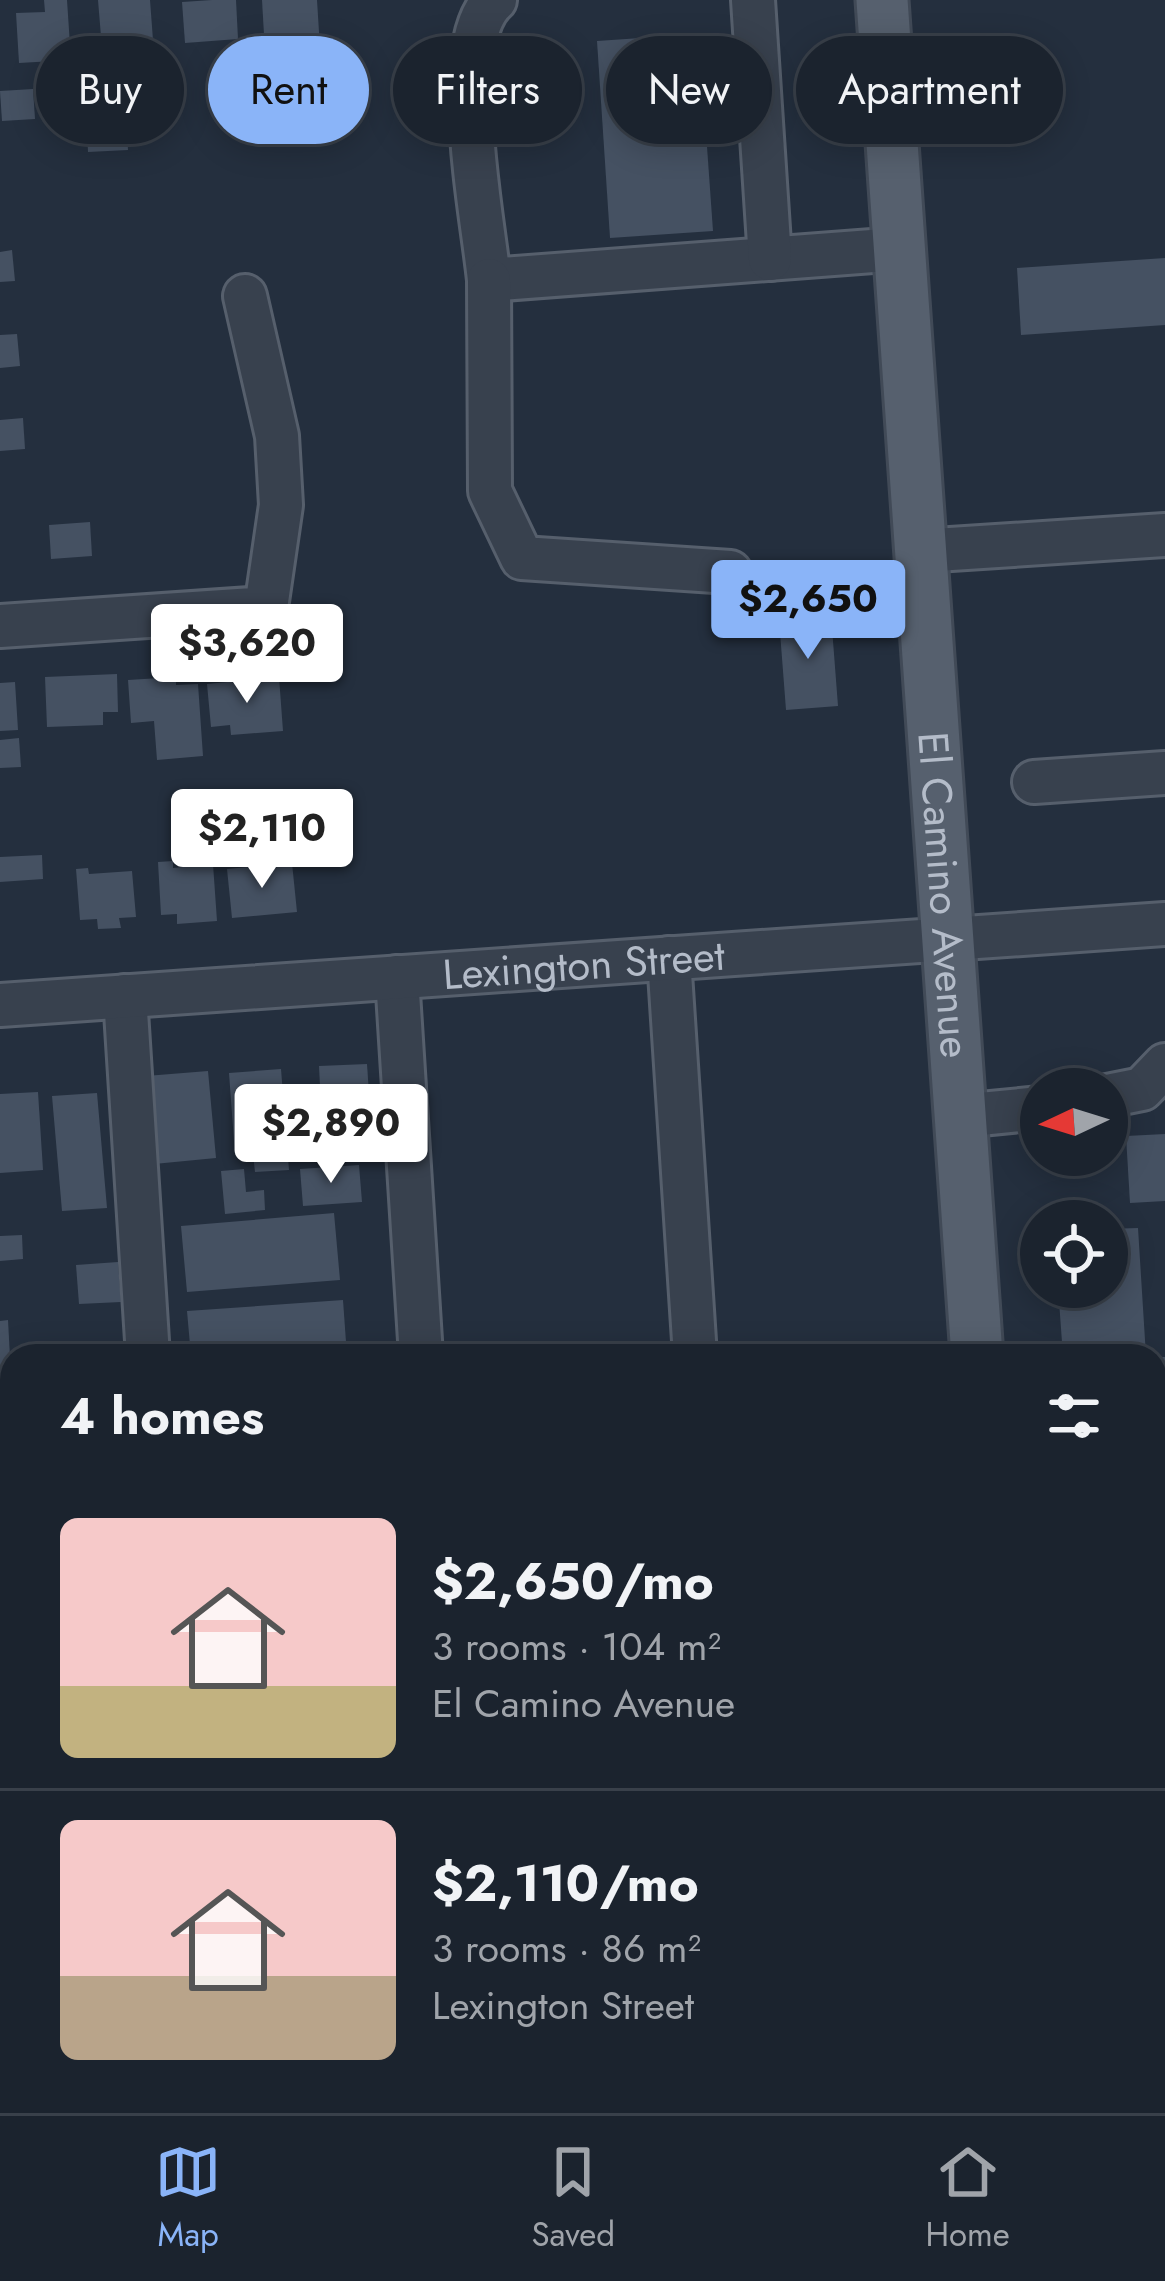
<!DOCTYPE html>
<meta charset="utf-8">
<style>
:root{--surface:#1b232e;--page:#242b36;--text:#f1f3f6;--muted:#a0a4aa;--line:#39404a;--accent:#8ab4f8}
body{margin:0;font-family:Jost,sans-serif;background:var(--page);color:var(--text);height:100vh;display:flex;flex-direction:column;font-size:45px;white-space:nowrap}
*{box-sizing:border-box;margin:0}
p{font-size:39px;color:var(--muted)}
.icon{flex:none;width:66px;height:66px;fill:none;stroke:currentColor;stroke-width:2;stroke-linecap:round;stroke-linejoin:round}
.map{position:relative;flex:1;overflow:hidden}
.sheet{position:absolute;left:0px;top:1344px;width:1167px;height:771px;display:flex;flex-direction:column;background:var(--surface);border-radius:36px 36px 0 0;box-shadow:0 6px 30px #0003,0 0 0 3px var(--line)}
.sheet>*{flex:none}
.hud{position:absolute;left:36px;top:36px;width:1095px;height:108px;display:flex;gap:24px}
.needle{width:78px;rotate:266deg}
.tools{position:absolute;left:1020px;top:1068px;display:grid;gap:24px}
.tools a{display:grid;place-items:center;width:108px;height:108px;border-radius:50%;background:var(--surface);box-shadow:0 6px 30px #0003,0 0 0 3px var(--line);font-size:60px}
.price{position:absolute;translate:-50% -102px;padding:0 27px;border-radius:12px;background:#fff;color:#222;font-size:39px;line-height:78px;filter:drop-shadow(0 3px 6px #0008)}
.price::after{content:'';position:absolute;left:50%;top:72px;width:36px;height:27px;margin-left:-18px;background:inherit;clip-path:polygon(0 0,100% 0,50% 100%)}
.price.on{background:var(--accent);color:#111}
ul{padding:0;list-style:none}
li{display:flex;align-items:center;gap:36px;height:300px;padding:0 60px}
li+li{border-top:3px solid var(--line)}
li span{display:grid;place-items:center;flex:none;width:336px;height:240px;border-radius:18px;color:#555}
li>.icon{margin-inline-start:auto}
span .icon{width:144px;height:144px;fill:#fffc;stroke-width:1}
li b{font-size:51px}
h2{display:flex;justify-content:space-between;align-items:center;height:144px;padding:0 60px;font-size:51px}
.chip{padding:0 42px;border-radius:54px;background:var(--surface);box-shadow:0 6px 30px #0003,0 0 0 3px var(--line);font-size:42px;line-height:108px}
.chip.on{background:var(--accent);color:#111}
.tab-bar{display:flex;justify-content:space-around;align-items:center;height:168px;border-top:3px solid var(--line);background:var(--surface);font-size:33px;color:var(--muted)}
.tab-bar a{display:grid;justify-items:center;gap:6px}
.tab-bar .on{color:var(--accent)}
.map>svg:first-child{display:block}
.building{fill:#455162}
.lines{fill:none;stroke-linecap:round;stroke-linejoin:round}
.minor-casing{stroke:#565f6c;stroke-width:48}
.major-casing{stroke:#414a57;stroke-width:57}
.minor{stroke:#38414e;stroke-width:42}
.major{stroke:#56606e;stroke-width:51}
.labels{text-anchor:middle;stroke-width:12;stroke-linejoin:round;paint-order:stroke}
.street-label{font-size:42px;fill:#b4bcc9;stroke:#1d2633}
</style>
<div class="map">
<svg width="1165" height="2113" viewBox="0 0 1165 2113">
<rect width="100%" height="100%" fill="#242f3e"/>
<g class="building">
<path d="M44,0H67L71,60L19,63L16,13L45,12Z"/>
<path d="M98,0H150L153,40L120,43L122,71L104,73Z"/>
<path d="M212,0H236L238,39L185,43L182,2Z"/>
<path d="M262,0H317L320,48L265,52Z"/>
<path d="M699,34L713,231L610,238L597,41Z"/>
<path d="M116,87L117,117H126L128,150L88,152L85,89Z"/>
<path d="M33,89L35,119L2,121L0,91Z"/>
<path d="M12,250L15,281L0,282V252Z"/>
<path d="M1165,258V325L1021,335L1017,268Z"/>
<path d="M17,334L20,366L0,368V335Z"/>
<path d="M23,418L25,449L0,451V420Z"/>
<path d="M90,522L92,556L51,559L49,525Z"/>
<path d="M831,615L838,706L786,710L779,619Z"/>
<path d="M117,674L118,712H103V725L47,727L45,677Z"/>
<path d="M176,677V685L198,684L203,756L157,760L154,721L131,723L128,680Z"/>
<path d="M279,677L283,731L231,735L230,725L211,727L207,684Z"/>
<path d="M15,682L18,730L0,731V683Z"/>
<path d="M19,738L21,767L0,768V740Z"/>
<path d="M42,855L43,879L0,882V857Z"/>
<path d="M173,861V868L213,864L217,921L177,924V914L161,915L158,862Z"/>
<path d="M292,863L297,912L232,918L227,869Z"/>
<path d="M88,868L89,874L132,871L136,917L119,918L121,928L98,929L97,919L80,920L76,869Z"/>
<path d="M367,1064L371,1123L322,1126L319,1066Z"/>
<path d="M281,1069L289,1170L255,1172L253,1154L235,1155L229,1073Z"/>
<path d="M208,1071L216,1158L154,1164L146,1076Z"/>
<path d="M38,1092L43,1170L0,1173V1094Z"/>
<path d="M97,1093L107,1208L62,1211L52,1096Z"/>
<path d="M1165,1134V1201L1130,1203L1126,1136Z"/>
<path d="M359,1165L362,1202L303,1206L300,1169Z"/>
<path d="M244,1169L246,1192L264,1190L265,1210L225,1214L221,1171Z"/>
<path d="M334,1213L340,1280L187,1292L181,1226Z"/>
<path d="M1138,1228L1146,1356H1063L1058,1287H1107V1229Z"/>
<path d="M22,1235L23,1259L0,1261V1236Z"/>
<path d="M118,1262L121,1302L79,1304L76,1265Z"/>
<path d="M343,1300L347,1356H191L187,1311Z"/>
<path d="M8,1320L12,1395L0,1396V1321Z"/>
<rect x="1155" y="1357" width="10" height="82"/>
<path d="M7,1403L12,1469L0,1471V1404Z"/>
<path d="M12,1504V1559L2,1560L0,1505Z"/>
<path d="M12,1574V1621L0,1622V1575Z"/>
<path d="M12,1653V1715L0,1716V1655Z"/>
<path d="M12,1751V1790L0,1791V1752Z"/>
<path d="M12,1818V1896L0,1897V1819Z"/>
<path d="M0,1932H12V2007L6,2008L7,2036H0Z"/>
</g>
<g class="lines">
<g class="minor-casing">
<g id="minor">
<path d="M495,0C447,42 483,218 489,280L899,249"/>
<path d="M753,0L770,259"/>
<path d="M489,280L490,491L522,558L730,572"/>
<path d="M920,551L1165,535"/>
<path d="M0,626L266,608L281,505L277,436L245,296"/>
<path d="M1034,782L1165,773"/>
<path d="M669,958L695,1356"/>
<path d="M397,977L421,1356"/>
<path d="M125,996L148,1356"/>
<path id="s1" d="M0,1005L1165,924"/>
<path d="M1107,1096L1142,1089L1165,1065"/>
<path d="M960,1116L1041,1108"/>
<path d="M1155,1474H1165"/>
<path d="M1155,1553L1165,1552"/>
<path d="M1155,1949L1165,1948"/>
<path d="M1155,2031H1165"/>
<path d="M579,2103L580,2113"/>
<path d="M3,2113L120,2103"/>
</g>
</g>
<g class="major-casing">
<g id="major">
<path id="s2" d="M882,0L977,1356"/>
<path d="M1028,2103L1029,2113"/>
</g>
</g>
<use href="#minor" class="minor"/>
<use href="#major" class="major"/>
</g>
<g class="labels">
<g class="street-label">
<text dy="15" stroke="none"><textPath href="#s2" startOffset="897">El Camino Avenue</textPath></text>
<text dy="15" stroke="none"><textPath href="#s1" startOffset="585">Lexington Street</textPath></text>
</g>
</g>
</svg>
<div class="tools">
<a><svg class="needle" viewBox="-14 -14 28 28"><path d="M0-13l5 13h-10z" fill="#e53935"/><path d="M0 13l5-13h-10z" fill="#a0a4aa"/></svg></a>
<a><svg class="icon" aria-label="locate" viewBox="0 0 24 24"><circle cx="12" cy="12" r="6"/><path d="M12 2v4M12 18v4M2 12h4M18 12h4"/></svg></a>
</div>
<b class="price on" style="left:808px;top:662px">$2,650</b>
<b class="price" style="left:247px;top:706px">$3,620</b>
<b class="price" style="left:262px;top:891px">$2,110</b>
<b class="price" style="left:331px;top:1186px">$2,890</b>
<div class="hud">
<a class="chip">Buy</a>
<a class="chip on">Rent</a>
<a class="chip">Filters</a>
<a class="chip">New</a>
<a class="chip">Apartment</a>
</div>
<section class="sheet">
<h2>4 homes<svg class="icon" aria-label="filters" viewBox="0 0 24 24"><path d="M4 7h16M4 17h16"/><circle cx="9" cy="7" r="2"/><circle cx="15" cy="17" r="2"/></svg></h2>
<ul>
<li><span style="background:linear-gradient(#f6c9c9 70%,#c2b280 0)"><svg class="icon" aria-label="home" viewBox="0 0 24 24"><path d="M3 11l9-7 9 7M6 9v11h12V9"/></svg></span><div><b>$2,650/mo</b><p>3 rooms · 104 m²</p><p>El Camino Avenue</p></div></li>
<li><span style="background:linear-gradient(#f6c9c9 65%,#b9a48a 0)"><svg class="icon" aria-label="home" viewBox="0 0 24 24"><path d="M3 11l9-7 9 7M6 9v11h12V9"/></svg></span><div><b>$2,110/mo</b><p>3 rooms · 86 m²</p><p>Lexington Street</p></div></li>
</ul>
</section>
</div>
<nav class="tab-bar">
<a class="on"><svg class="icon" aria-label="map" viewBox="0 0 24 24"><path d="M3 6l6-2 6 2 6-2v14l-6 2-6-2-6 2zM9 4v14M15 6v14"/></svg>Map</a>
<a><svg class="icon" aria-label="saved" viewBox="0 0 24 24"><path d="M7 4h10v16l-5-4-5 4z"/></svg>Saved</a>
<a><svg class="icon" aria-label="home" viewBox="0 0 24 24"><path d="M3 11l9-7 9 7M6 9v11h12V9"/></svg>Home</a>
</nav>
